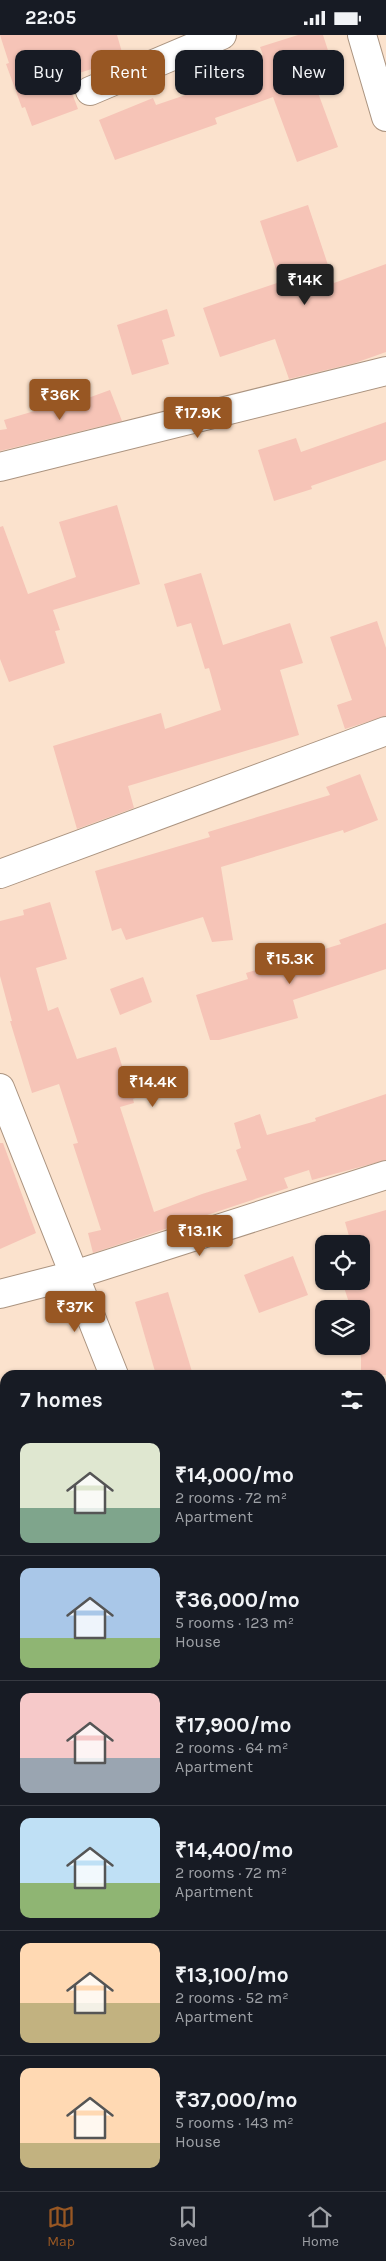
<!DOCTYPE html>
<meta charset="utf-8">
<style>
:root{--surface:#171b24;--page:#242831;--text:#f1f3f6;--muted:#9ea1a6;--line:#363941;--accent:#985723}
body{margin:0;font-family:Karla,sans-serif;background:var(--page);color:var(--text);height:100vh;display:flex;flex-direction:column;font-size:19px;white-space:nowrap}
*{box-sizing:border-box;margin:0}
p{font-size:16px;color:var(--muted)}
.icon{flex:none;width:28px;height:28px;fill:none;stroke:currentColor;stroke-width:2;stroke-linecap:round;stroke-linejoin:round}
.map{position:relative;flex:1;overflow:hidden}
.sheet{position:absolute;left:0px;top:1335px;width:386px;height:821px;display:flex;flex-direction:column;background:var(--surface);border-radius:15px 15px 0 0;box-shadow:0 1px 4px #0004}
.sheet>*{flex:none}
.top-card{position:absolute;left:15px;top:15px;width:356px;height:45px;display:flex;gap:10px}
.fabs{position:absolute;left:315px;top:1200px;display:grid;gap:10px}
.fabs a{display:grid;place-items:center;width:55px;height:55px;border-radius:10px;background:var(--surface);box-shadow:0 1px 4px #0004;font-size:25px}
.price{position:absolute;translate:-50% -42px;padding:0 11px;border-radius:5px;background:var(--accent);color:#fff;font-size:16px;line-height:32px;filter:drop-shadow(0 1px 2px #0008)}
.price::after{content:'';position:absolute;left:50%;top:30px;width:15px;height:11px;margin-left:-8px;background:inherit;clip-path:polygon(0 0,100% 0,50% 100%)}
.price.current{background:#222;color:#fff}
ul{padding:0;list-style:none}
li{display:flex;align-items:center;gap:15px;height:125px;padding:0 20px}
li+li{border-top:1px solid var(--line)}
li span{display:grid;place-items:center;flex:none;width:140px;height:100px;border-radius:10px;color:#555}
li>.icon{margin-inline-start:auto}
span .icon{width:60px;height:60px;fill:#fffc;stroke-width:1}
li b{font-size:21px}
h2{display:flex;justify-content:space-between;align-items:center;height:60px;padding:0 20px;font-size:21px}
.chip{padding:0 18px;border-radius:10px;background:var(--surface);box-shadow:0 1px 4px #0004;font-size:18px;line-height:45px}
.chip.current{background:var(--accent);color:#fff}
.status{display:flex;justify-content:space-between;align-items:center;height:35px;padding:0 25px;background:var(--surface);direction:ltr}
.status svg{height:14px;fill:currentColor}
.menu{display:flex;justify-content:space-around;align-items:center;height:70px;border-top:1px solid var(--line);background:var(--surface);font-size:14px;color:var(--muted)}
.menu a{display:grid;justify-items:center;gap:2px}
.menu .current{color:var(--accent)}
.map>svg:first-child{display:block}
.building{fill:#f6c4b7}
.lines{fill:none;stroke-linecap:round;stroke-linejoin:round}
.street-casing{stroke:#ab9480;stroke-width:30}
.street{stroke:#fff;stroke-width:28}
</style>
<div class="status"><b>22:05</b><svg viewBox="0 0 49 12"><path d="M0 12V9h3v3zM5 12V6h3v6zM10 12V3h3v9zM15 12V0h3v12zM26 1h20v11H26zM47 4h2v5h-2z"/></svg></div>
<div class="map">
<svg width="386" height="2156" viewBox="0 0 386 2156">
<rect width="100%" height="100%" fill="#fbe2cd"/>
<g class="building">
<path d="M0,0H117L124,24L66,42L78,74L32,91L25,72L22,73L6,29L9,28Z"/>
<path d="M298,0H323L339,49L317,55L338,112L297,127L273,62L215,83L217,89L115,125L99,85L153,63L156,70L221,48L217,36L263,20L260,12Z"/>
<path d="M308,170L334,248L386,229V317L355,328L289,344L275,304L220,322L203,273L280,247L260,186Z"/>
<path d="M167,274L175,301L162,305L169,329L132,340L117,290Z"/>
<path d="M110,355L122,386L0,416V395L7,394L4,385L65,367L66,371Z"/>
<path d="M386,387V425L311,451L312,454L274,466L258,415L296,403L301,417Z"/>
<path d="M117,470L140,549L53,575L60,595L55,596L65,628L9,647L0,624V492L3,491L28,559L76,542L59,487Z"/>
<path d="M201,538L223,610L290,588L303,628L280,635L299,700L128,751L134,773L77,794L53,711L161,678L165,694L221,675L209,633L205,634L191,588L177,592L164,549Z"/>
<path d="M377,586L386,613V681L345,694L337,670L352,665L330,602Z"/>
<path d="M360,739L378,785L344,798L343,795L221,832L233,905L212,907L203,882L126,905L121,893L112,896L95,836L210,802L208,797L330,760L326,752Z"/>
<path d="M50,867L67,924L36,933L48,976L58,972L77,1024L116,1012L126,1043L142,1036L150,1057L133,1064L134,1068L120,1072L154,1177L202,1159L247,1145L236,1115L241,1113L234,1088L260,1079L267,1100L316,1086L315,1083L386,1059V1125L312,1145L309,1135L284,1143L288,1153L93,1218L88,1198L101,1195L73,1109L78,1108L59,1049L32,1058L10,986H12L0,941V886L24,880L23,875Z"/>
<path d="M386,888V934L293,965L298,983L219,1005H210L196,960L248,944L246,938L341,909L339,905Z"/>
<path d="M143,942L152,967L120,980L110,954Z"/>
<path d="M0,1108H3L36,1198L0,1214Z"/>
<path d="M386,1175V1340H361V1274H351L342,1246H361V1209L331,1207L349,1201L345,1187Z"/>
<path d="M293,1221L308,1260L259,1278L244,1240Z"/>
<path d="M168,1257L193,1340H156L135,1267Z"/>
</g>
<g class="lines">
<g class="street-casing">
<g id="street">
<path d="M362,0L386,82"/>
<path d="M90,56L222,0"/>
<path d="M0,432L386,336"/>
<path d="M0,839L386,696"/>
<path d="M0,1053L114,1340"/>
<path d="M0,1259L74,1240L386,1140"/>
<path d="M381,1399L386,1397"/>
<path d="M0,1568L5,1557"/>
<path d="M381,1768L386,1766"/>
<path d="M381,2085L386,2093"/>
<path d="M40,2156L55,2151"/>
</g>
</g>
<use href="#street" class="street"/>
</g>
</svg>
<div class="fabs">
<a><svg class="icon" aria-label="locate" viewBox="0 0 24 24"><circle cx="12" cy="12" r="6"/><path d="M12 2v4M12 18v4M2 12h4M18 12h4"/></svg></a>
<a><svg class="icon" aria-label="layers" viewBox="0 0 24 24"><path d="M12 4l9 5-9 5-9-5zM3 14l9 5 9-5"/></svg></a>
</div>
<b class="price current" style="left:305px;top:271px">₹14K</b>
<b class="price" style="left:60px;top:386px">₹36K</b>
<b class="price" style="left:198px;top:404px">₹17.9K</b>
<b class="price" style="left:290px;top:950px">₹15.3K</b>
<b class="price" style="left:153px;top:1073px">₹14.4K</b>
<b class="price" style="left:200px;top:1222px">₹13.1K</b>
<b class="price" style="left:75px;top:1298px">₹37K</b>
<div class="top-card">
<a class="chip">Buy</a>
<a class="chip current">Rent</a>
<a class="chip">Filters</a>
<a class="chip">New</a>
</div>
<section class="sheet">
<h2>7 homes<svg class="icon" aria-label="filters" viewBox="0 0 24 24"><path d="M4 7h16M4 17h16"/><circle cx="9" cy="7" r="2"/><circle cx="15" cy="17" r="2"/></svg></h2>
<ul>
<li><span style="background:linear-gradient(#dfe7d0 65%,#7fa58c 0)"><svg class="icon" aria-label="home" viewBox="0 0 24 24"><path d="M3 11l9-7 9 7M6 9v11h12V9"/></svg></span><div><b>₹14,000/mo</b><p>2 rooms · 72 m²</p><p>Apartment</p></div></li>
<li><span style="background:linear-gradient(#a9c7e8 70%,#8fb573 0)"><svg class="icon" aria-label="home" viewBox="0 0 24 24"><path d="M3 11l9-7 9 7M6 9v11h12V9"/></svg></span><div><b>₹36,000/mo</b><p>5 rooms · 123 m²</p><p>House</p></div></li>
<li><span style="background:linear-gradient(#f6c9c9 65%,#9aa5b1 0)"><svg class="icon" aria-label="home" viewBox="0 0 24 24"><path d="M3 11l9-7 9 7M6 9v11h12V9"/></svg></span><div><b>₹17,900/mo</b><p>2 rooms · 64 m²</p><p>Apartment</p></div></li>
<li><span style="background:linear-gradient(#bfe0f5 65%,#8fb573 0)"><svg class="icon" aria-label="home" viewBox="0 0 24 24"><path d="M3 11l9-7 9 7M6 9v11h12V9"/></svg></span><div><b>₹14,400/mo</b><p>2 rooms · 72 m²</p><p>Apartment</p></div></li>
<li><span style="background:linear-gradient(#ffd9b3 60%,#c2b280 0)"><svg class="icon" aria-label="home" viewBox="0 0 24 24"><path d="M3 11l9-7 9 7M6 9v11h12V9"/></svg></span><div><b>₹13,100/mo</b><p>2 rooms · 52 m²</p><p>Apartment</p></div></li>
<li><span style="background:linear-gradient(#ffd9b3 75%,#c2b280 0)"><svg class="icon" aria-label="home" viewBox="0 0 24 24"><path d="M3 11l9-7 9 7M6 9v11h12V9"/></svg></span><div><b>₹37,000/mo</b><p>5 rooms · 143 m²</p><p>House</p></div></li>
</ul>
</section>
</div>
<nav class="menu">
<a class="current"><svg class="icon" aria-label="map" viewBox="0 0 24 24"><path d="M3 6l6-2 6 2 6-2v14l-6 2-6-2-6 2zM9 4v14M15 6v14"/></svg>Map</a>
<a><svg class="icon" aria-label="saved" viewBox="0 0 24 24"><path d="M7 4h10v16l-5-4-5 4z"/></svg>Saved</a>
<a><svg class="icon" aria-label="home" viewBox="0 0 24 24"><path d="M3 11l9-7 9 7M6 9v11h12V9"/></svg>Home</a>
</nav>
